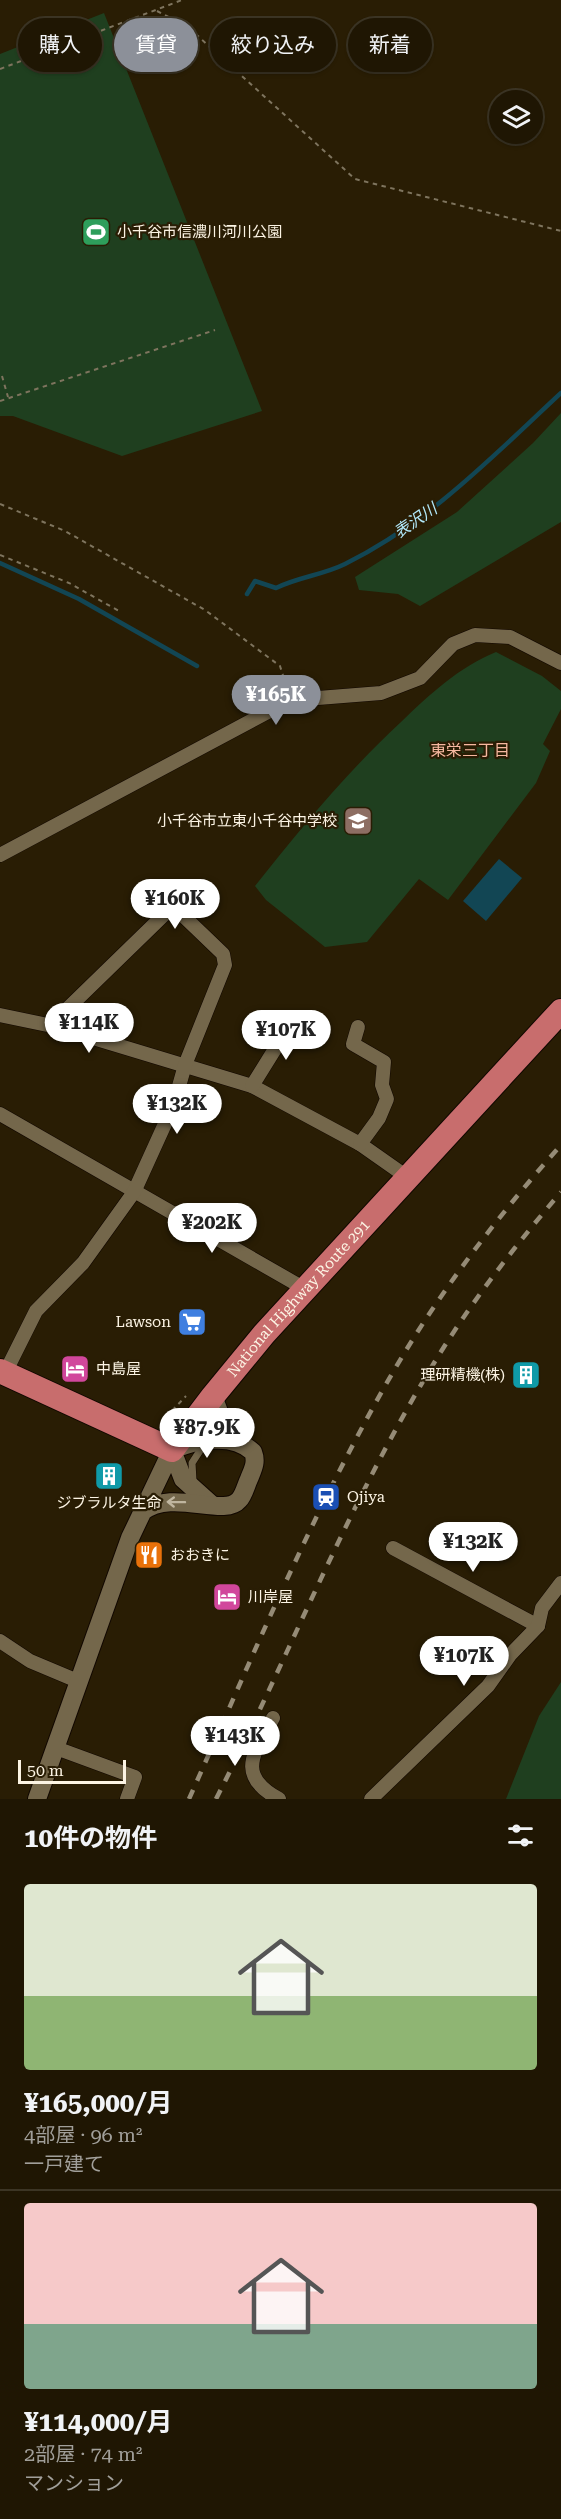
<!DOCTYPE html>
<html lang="ja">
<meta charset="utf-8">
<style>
:root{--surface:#1f1603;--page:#271f0d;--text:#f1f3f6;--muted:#a19f9a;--line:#3c3525;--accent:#8c9099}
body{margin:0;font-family:"Roboto Serif","Noto Sans JP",serif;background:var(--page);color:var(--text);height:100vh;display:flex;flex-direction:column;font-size:22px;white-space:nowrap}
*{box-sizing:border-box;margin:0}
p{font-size:20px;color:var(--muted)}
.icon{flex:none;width:33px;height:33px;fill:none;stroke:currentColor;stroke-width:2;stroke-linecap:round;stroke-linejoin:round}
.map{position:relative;height:1799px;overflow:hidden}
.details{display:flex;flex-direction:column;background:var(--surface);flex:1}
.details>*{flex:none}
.guide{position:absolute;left:18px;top:18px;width:525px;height:54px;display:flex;gap:12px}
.fabs{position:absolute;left:489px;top:90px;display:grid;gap:12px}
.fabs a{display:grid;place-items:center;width:54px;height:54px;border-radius:50%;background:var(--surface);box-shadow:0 2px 4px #0004,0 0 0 2px var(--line);font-size:30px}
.scale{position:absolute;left:18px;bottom:15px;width:108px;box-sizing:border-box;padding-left:6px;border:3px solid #fcf4e4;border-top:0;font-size:16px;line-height:21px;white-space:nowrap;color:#fcf4e4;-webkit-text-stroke:4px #291d04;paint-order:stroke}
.price{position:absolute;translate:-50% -51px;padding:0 14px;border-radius:21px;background:#fff;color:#222;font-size:20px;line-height:39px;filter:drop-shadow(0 2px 3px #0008)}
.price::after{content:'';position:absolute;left:50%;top:36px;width:18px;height:14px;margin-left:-9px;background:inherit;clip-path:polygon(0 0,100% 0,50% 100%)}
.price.current{background:var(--accent);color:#fff}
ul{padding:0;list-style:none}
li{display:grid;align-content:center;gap:12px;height:318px;padding:0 24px}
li+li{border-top:2px solid var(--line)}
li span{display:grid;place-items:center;height:186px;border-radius:6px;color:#555}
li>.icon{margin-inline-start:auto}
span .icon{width:108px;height:108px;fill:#fffc;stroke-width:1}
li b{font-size:26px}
h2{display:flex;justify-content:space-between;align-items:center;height:72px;padding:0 24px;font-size:26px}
.chip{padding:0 21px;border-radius:27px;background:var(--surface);box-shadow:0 2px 4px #0004,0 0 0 2px var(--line);font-size:21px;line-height:54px}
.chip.current{background:var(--accent);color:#fff}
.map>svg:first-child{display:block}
.green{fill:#1f3f1f}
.water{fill:#124654}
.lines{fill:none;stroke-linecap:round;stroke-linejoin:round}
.stream{stroke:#124654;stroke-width:4.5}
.lane-casing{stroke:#110700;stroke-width:8}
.street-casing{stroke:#110700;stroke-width:15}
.secondary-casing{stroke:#110700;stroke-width:20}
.highway-casing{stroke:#110700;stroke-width:26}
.path{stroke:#7e745e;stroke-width:2;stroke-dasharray:4.5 4.5;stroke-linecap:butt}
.lane{stroke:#74674b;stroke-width:7}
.street{stroke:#74674b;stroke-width:14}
.secondary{stroke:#74674b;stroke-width:18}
.highway{stroke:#c86d6d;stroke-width:24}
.rail{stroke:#958b76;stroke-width:4.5;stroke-dasharray:10 10;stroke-linecap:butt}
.oneway{stroke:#bfb59f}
.labels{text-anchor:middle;stroke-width:4.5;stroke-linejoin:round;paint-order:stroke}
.poi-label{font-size:15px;fill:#fcf4e4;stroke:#291d04;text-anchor:start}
.street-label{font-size:15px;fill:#fcf4e4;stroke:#291d04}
.water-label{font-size:16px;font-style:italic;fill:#b2e9fb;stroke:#291d04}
.neighbourhood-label{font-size:16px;fill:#f6b8a0;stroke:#291d04}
</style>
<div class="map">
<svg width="561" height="1799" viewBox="0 0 561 1799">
<rect width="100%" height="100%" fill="#291d04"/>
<g class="green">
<path d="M104,13L262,411L122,456L13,416H0V54Z"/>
<path d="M561,413V522L420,606L398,594L359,590L355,577L457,512L533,443Z"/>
<path d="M496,652L542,676L561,691V709L543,744L550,751L536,783L448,900L419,879L367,942L325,947L266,900L255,886C301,828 347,772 401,722C429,695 459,667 496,652Z"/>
<path d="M561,1682V1799H506L539,1716Z"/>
</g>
<path class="water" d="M499,859L522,878L486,921L463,901Z"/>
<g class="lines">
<g class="stream">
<path d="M0,563L79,599L197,666"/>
<path d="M247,594L255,581L276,588C298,577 323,575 345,564C430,522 493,456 561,393"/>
</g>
<g class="lane-casing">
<path id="lane" d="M193,1481L192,1463L203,1446"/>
</g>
<g class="street-casing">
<g id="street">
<path d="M0,855L277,707L318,698L381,693L420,678L453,644L475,635L510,637L561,663"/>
<path d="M0,1015L57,1027L252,1086L360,1144L407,1177"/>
<path d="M358,1027L353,1044L384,1062L382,1085L387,1099L379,1118L360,1144"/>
<path d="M252,1086L293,1020"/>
<path d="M0,1114L305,1289"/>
<path d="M5,1373L36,1311L83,1263L134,1192L174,1104L185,1065L225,965L223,954L173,906L63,1013L57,1027"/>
<path d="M393,1548L538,1626"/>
<path d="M0,1641L30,1661L80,1682"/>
<path d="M273,1718C254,1753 235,1775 279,1799"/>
<path d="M56,1748L135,1777L127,1799"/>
<path d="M371,1799L488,1686L510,1655L538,1626L542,1608L561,1583"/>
</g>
</g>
<g class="secondary-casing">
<g id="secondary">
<path d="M213,1396L219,1412L238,1442"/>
<path d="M172,1450L183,1479L212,1505"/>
<path d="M37,1799L130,1538L172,1450C196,1440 232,1432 253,1452C257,1462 253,1469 249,1479C246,1485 244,1495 239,1500C224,1518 172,1488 142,1512"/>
</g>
</g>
<g class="highway-casing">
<g id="highway">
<path id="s1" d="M0,1371L172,1450L213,1396L264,1334L561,1011"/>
</g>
</g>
<g class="path">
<path d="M157,11L188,27L355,179L561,231"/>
<path d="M0,69L182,0"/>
<path d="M2,376L8,397"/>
<path d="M0,401L215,330"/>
<path d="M0,504L65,531L205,610L280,666L288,691"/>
<path d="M0,555L69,583L119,611"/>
<path d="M166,1417L186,1396"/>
</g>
<use href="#lane" class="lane"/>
<use href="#street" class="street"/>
<use href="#secondary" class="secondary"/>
<use href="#highway" class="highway"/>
<g class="rail">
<path d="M189,1799C251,1660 310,1518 385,1386C434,1299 495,1219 561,1145"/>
<path d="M216,1799C289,1656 348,1505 431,1368C468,1306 514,1247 561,1192"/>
</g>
</g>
<defs><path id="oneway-shaft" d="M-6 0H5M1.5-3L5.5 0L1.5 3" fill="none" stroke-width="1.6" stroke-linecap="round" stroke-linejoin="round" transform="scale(1.5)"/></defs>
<use class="oneway" href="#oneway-shaft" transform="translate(176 1502) rotate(-179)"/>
<defs>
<g id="stadium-square" transform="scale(1.5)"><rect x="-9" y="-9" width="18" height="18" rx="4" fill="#2e9e5b" stroke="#291d04"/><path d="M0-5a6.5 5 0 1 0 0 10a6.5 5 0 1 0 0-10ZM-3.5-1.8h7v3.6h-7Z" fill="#fff"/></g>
<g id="school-square" transform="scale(1.5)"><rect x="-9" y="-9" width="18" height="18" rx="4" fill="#8d6e63" stroke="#291d04"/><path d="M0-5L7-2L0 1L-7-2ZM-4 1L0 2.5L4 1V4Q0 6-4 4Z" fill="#fff"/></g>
<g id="supermarket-square" transform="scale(1.5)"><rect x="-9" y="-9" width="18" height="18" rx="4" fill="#3f7fe0" stroke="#291d04"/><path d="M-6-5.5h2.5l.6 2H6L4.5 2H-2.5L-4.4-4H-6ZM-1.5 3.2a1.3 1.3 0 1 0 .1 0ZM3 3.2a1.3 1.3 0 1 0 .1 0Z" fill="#fff"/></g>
<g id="hotel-square" transform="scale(1.5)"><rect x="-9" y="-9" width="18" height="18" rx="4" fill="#d1479c" stroke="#291d04"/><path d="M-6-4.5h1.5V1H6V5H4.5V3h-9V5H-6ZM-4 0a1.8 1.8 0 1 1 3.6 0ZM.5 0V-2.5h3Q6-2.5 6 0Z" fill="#fff"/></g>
<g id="building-square" transform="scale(1.5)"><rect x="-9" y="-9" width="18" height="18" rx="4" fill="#0f9aa8" stroke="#291d04"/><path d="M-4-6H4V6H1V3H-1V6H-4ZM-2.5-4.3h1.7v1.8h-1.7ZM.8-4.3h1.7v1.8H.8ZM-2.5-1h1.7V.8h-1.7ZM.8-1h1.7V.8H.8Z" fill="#fff"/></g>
<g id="station-square" transform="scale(1.5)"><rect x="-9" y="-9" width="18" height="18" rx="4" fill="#1a4fb4" stroke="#291d04"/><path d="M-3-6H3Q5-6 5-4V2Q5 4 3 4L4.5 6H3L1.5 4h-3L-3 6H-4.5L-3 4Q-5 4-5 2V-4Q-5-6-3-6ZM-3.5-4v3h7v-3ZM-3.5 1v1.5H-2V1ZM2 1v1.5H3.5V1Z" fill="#fff"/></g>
<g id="restaurant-square" transform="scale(1.5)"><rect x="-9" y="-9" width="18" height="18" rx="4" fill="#e8710a" stroke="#291d04"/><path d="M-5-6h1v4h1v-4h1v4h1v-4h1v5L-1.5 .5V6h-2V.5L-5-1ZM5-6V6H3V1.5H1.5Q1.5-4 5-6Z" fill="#fff"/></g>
</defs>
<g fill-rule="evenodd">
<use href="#stadium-square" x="96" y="232"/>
<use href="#school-square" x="358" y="821"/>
<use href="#supermarket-square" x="192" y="1322"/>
<use href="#hotel-square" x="75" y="1369"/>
<use href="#building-square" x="526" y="1375"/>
<use href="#building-square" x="109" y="1476"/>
<use href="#station-square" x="326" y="1497"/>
<use href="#restaurant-square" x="149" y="1555"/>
<use href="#hotel-square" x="227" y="1597"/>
</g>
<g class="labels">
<g class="poi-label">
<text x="117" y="237">小千谷市信濃川河川公園</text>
<text x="337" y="826" text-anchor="end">小千谷市立東小千谷中学校</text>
<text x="171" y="1327" text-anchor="end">Lawson</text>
<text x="96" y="1374">中島屋</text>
<text x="505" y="1380" text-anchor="end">理研精機(株)</text>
<text x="347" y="1502">Ojiya</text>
<text x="109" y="1508" text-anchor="middle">ジブラルタ生命</text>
<text x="170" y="1560">おおきに</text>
<text x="248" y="1602">川岸屋</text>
</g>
<g class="street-label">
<text dy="5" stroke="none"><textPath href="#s1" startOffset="387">National Highway Route 291</textPath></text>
</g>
<g class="water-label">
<text transform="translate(415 520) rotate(-34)" y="6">表沢川</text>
</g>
<g class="neighbourhood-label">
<text x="470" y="756">東栄三丁目</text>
</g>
</g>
</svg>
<div class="fabs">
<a><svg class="icon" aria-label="layers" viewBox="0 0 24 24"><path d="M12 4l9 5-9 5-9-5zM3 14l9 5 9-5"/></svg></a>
</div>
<div class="scale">50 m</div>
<b class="price current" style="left:276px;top:726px">¥165K</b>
<b class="price" style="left:175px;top:930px">¥160K</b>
<b class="price" style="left:89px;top:1054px">¥114K</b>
<b class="price" style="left:286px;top:1061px">¥107K</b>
<b class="price" style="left:177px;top:1135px">¥132K</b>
<b class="price" style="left:212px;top:1254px">¥202K</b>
<b class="price" style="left:207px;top:1459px">¥87.9K</b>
<b class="price" style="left:473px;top:1573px">¥132K</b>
<b class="price" style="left:464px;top:1687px">¥107K</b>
<b class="price" style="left:235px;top:1767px">¥143K</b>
<div class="guide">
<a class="chip">購入</a>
<a class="chip current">賃貸</a>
<a class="chip">絞り込み</a>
<a class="chip">新着</a>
</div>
</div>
<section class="details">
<h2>10件の物件<svg class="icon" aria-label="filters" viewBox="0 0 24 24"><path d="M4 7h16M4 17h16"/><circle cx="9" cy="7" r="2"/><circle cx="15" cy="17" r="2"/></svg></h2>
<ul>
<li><span style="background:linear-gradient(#dfe7d0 60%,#8fb573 0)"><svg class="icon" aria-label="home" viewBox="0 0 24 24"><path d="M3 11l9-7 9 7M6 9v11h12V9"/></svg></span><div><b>¥165,000/月</b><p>4部屋 · 96 m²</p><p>一戸建て</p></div></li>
<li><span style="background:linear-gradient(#f6c9c9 65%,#7fa58c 0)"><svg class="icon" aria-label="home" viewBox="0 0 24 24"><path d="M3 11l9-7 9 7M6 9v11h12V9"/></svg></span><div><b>¥114,000/月</b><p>2部屋 · 74 m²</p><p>マンション</p></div></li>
</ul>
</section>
